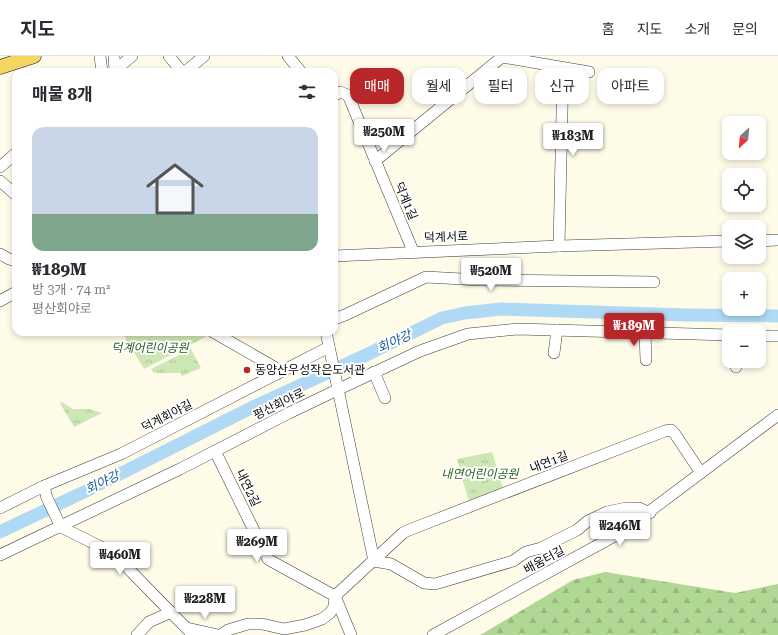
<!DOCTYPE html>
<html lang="ko">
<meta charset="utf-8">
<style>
:root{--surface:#fff;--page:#f7f7f7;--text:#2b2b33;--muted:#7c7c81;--line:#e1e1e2;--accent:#b7272a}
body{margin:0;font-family:"Roboto Serif","Noto Sans KR",serif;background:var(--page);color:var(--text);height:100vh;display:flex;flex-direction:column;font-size:15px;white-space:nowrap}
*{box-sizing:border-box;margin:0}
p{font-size:13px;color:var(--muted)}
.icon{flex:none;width:22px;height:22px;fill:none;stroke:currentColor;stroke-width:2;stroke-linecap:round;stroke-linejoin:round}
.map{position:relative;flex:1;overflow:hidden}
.details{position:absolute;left:12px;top:12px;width:326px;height:268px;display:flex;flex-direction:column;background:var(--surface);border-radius:12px;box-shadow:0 2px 6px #0003}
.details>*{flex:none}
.guide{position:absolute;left:350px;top:12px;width:368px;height:36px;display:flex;gap:8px}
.needle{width:26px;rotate:206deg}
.fabs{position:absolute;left:722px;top:60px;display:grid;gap:8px}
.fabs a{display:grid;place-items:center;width:44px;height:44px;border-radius:8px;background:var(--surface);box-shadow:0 2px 6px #0003;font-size:20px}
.price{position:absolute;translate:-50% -34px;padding:0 9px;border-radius:4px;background:#fff;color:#222;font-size:13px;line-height:26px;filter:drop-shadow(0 1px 2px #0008)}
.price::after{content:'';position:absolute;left:50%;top:24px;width:12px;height:9px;margin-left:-6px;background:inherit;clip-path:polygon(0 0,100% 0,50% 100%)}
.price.selected{background:var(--accent);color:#fff}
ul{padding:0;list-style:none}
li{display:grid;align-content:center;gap:8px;height:212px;padding:0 20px}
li+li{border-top:1px solid var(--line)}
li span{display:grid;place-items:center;height:124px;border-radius:12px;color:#555}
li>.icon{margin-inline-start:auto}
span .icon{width:72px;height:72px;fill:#fffc;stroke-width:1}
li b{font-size:17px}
h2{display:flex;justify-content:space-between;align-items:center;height:48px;padding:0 20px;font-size:17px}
.pill{padding:0 14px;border-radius:12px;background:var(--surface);box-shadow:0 2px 6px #0003;font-size:14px;line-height:36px}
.pill.selected{background:var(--accent);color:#fff}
header{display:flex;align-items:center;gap:24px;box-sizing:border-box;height:56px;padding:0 20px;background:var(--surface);border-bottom:1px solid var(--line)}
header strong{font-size:19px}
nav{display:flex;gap:22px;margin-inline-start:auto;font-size:14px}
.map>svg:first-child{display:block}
.forest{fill:url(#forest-firs)}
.park{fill:url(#park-tufts)}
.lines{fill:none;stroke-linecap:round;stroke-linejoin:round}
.river{stroke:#afd9f4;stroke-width:13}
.minor-casing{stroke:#3e3e3e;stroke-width:12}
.major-casing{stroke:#1c1c1c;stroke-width:15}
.minor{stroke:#fff;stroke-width:11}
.major{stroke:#f6d662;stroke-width:14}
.poi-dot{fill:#b7272a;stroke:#fff;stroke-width:1.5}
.labels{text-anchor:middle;stroke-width:4;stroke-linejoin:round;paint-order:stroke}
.street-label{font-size:12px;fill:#0b0b0b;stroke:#fff}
.park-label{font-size:12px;font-style:italic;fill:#2a601e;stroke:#fff}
.poi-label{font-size:12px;fill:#0b0b0b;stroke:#fff;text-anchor:start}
.water-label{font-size:13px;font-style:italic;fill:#185d99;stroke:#fff}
</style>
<header>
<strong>지도</strong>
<nav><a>홈</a><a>지도</a><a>소개</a><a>문의</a></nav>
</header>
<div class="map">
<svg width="778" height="579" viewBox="0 0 778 579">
<defs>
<pattern id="forest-firs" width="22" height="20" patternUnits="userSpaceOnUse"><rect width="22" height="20" fill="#b1d794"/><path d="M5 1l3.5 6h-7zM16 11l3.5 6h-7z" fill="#97b77e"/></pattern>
<pattern id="park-tufts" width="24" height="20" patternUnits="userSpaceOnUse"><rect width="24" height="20" fill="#cde7b5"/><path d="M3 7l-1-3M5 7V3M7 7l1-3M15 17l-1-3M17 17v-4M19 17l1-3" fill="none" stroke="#afc59a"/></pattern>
</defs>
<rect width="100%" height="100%" fill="#fffbe9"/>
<path class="forest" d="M605,516L735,537L778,528V579H480L573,524Z"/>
<g class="park">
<path d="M122,276H185L209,279L144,313Z"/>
<path d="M191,293L201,312L182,320L180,317H154L151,313Z"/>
<path d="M62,346L73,353H89L102,357L74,371L60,347Z"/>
<path d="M492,396L503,432L469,446L457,403Z"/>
</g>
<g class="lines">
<path class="river" d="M0,476L86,435L251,352L364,300L442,262L465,257L501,253L687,259L778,260"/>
<g class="minor-casing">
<g id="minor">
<path d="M100,0L102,16"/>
<path d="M114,0L115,14"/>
<path d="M169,0L182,16"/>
<path d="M288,0L301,16"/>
<path d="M113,16L132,0"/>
<path d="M185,16L204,0"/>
<path d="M334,40L340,36L348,39L413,195"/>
<path d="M375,105L502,1L589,16"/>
<path d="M0,111L16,97"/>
<path d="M0,125L16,139"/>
<path d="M759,185L778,184"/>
<path d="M559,190L563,12"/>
<path d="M0,198L9,203L16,205"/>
<path d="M334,200L559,190L729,185"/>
<path d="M0,245L16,236"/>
<path d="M334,263L345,259L426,221L480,224L654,226"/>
<path d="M213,276L274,311L277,318"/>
<path d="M326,276L374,505"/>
<path d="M645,277L646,304"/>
<path d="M759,280H778"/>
<path d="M554,297L557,274"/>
<path d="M736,305V311"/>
<path d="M374,316L385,342"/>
<path d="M215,395L268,503L271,505L335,540L351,579"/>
<path d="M44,430L47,442L61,471L107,494L115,499L193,579"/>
<path d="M0,452L44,430L121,398L329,291"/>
<path d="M0,499L180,413L289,357L339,333L420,295L468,278L517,273L729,279"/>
<path d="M374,505L391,508L424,527L435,528L513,505L526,496L541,492L577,474L588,465L607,456L626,452H639L650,457"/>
<path d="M187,572L218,579"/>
<path d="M137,579L149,566L171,556"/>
<path d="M221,579L228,574L248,568H262L284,573L305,569L322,563L330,557L334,551L335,540L403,477L409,474L665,375L671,374L675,378L701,417"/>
<path d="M433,579L622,476L778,359"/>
</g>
</g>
<g class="major-casing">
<path id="major" d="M0,11L34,0"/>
</g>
<use href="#minor" class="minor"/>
<use href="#major" class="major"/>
</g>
<circle class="poi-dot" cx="247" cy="314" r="4"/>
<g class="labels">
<g class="street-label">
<text transform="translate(406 145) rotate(67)" y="4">덕계1길</text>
<text transform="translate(446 181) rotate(-2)" y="4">덕계서로</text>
<text transform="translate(279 348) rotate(-26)" y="4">평산회야로</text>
<text transform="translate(167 360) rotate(-27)" y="4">덕계회야길</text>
<text transform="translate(549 406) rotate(-21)" y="4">내연1길</text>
<text transform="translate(248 432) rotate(64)" y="4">내연2길</text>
<text transform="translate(544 504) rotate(-28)" y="4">배움터길</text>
</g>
<g class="park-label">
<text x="150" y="296">덕계어린이공원</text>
<text x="480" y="422">내연어린이공원</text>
</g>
<g class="poi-label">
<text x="255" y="318">동양산우성작은도서관</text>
</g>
<g class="water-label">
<text transform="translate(394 285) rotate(-25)" y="5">회야강</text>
<text transform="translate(102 426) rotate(-26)" y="5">회야강</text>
</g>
</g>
</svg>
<div class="fabs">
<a><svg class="needle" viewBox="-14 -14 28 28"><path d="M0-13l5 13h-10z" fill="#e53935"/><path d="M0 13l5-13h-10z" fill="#7c7c81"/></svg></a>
<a><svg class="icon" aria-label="locate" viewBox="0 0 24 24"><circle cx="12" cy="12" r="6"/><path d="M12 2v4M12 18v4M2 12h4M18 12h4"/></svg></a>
<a><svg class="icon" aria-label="layers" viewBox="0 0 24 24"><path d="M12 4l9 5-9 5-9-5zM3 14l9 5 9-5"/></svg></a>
<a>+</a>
<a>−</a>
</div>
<b class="price" style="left:384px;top:97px">₩250M</b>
<b class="price" style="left:573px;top:101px">₩183M</b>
<b class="price" style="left:491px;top:236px">₩520M</b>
<b class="price selected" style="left:634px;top:291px">₩189M</b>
<b class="price" style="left:620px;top:491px">₩246M</b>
<b class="price" style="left:257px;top:507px">₩269M</b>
<b class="price" style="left:120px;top:520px">₩460M</b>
<b class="price" style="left:205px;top:564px">₩228M</b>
<div class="guide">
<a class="pill selected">매매</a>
<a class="pill">월세</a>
<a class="pill">필터</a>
<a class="pill">신규</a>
<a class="pill">아파트</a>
</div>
<section class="details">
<h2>매물 8개<svg class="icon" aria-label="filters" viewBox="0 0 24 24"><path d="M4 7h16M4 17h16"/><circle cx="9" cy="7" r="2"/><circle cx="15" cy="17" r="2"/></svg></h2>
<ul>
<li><span style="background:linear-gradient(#c9d6e8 70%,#7fa58c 0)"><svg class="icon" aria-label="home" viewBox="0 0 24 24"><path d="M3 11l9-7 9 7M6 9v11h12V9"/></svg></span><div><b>₩189M</b><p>방 3개 · 74 m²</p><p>평산회야로</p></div></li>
</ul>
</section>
</div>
